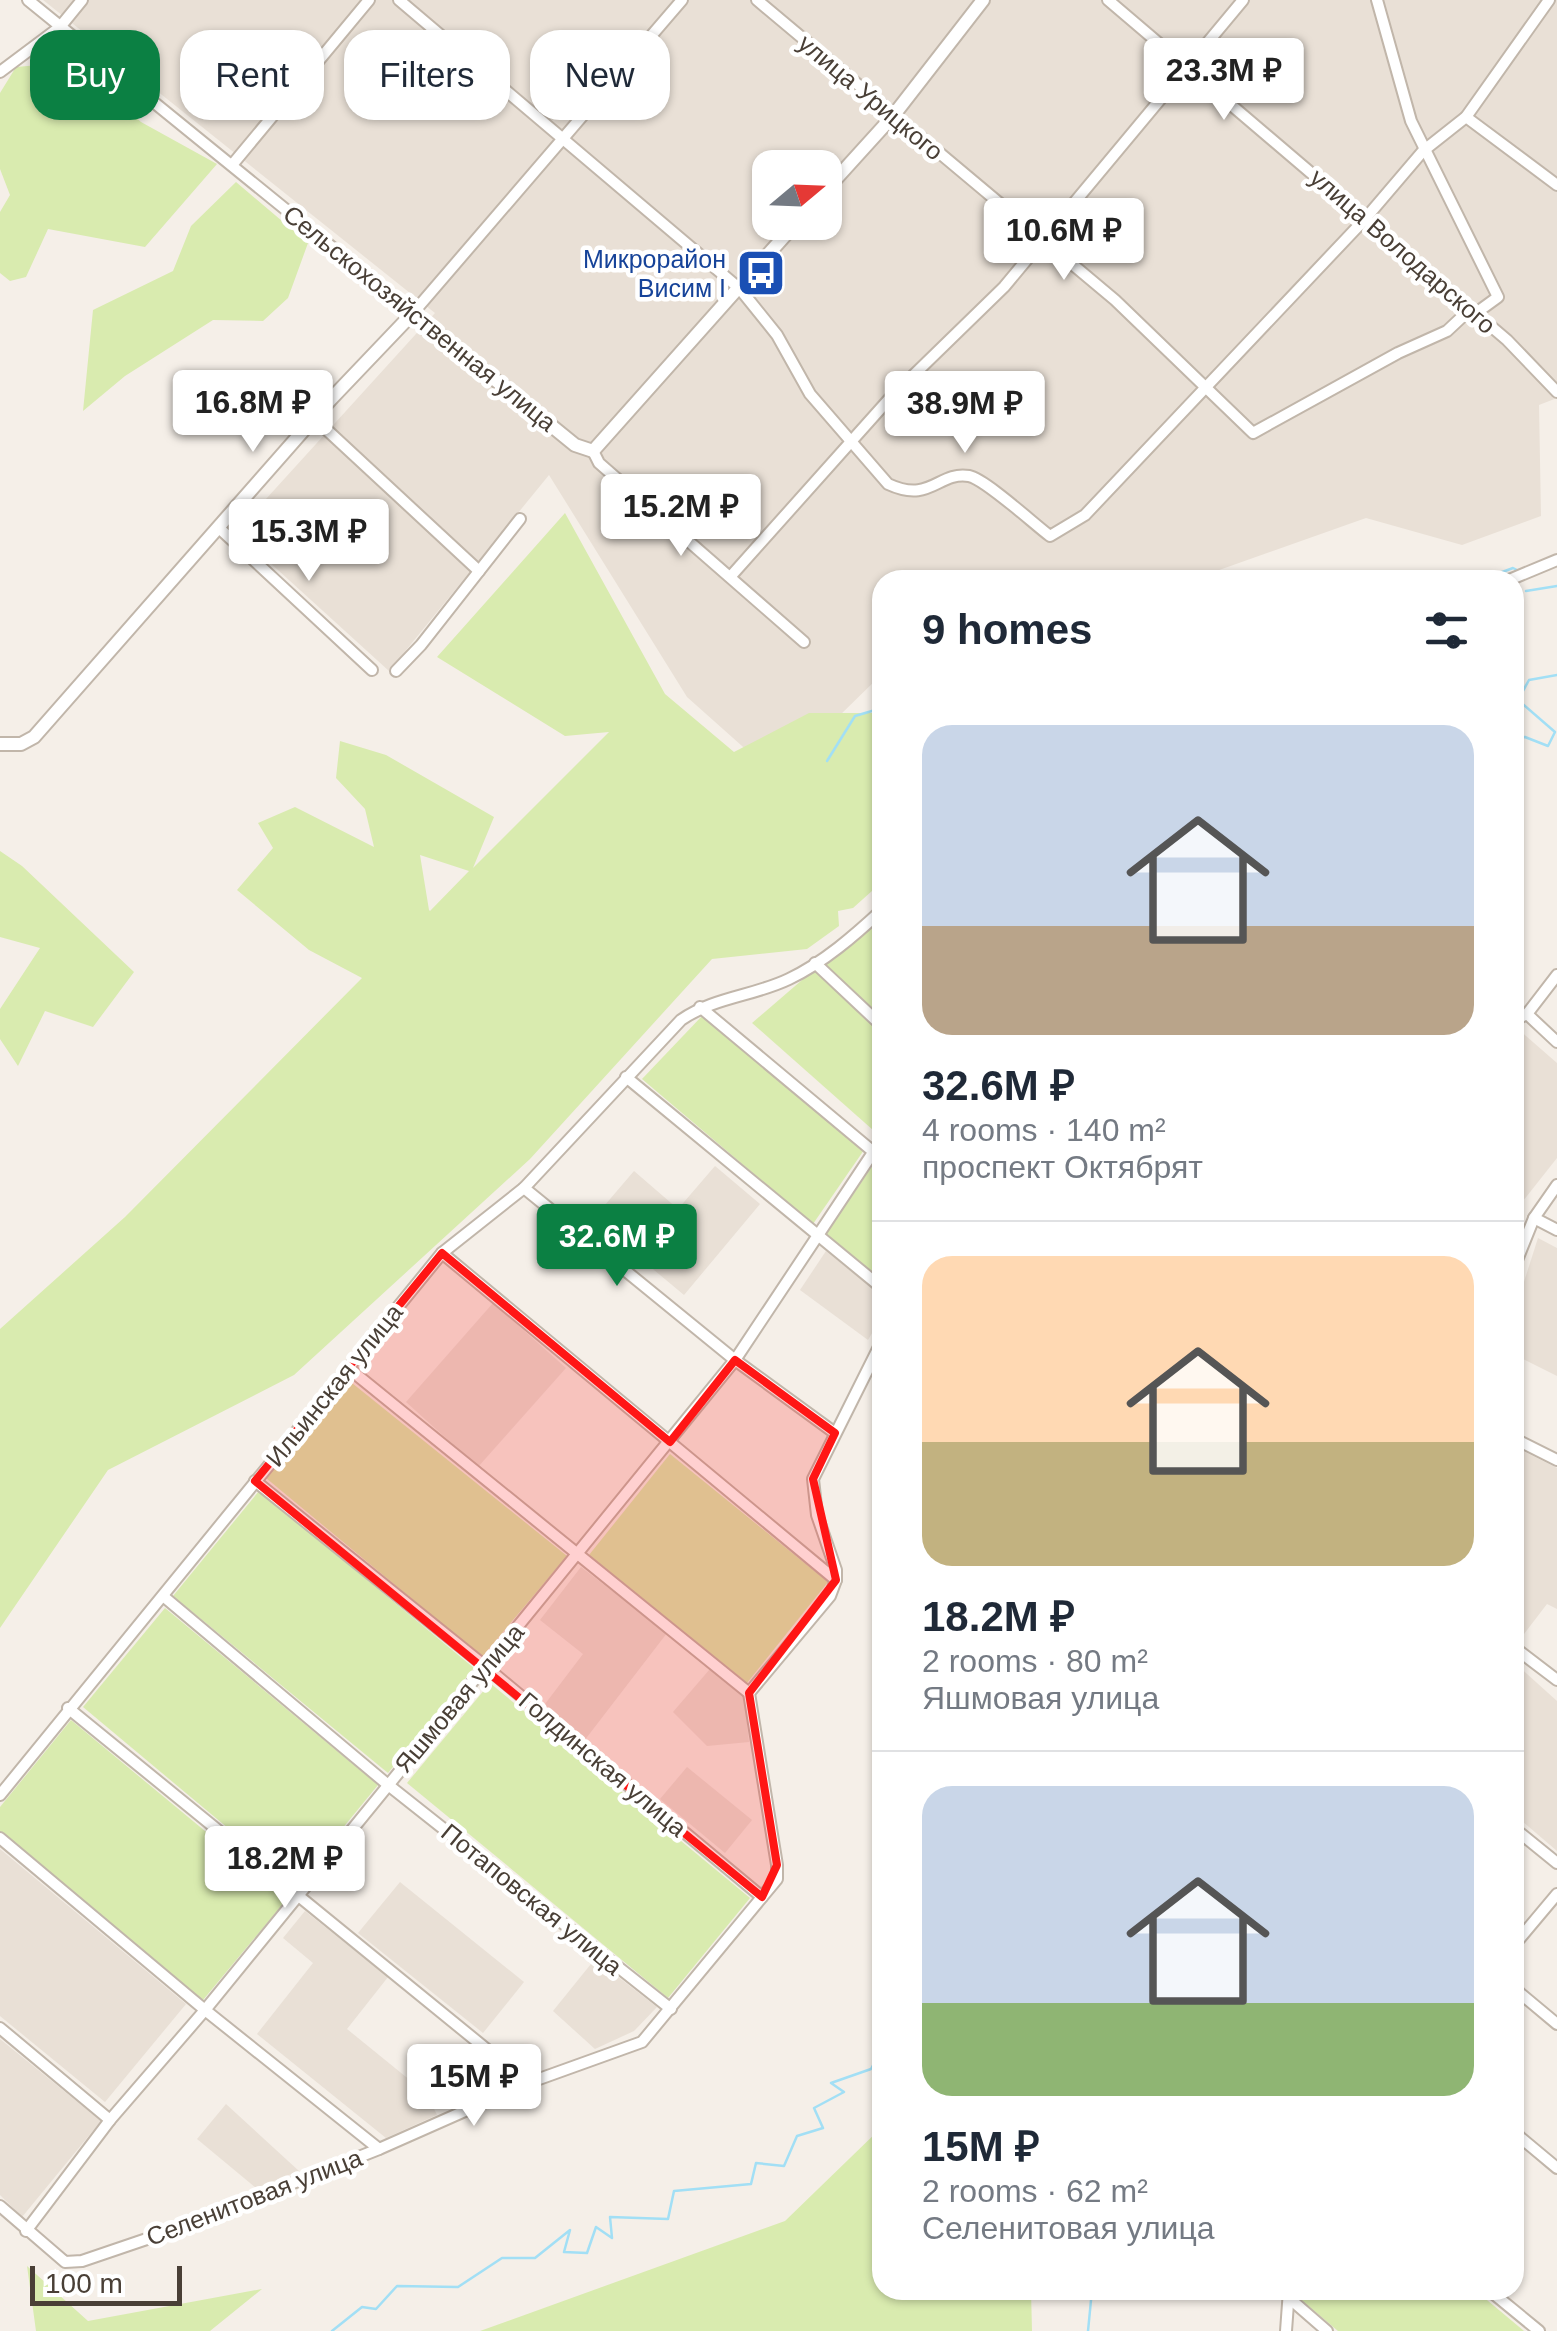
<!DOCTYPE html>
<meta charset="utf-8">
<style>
:root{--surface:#fff;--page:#f6f6f7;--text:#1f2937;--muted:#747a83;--line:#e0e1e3;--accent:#0b8043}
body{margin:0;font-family:Helvetica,sans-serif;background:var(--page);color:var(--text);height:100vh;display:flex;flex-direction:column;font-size:38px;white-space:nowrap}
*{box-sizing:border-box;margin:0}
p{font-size:32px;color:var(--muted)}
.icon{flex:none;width:55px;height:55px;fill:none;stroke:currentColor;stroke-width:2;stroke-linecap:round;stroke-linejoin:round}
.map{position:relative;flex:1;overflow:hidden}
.details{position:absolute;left:872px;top:570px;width:652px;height:1730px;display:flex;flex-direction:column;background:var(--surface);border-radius:30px;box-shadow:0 2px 8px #0004}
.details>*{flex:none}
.hud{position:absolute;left:30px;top:30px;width:692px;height:90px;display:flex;gap:20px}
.needle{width:65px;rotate:71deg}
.fabs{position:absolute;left:752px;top:150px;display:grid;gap:20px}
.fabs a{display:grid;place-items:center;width:90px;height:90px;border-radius:20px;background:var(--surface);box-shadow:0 2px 8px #0004;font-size:50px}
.scale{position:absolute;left:30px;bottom:25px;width:152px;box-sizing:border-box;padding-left:10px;border:5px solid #493f36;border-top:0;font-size:28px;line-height:35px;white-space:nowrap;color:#493f36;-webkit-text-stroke:8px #fff;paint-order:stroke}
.price{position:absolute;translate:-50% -85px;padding:0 22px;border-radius:10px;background:#fff;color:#222;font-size:32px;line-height:65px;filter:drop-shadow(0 2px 5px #0008)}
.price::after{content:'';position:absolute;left:50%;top:60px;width:30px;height:22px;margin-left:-15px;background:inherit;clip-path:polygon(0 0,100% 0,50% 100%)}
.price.active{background:var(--accent);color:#fff}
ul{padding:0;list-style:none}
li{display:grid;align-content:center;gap:20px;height:530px;padding:0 50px}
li+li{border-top:2px solid var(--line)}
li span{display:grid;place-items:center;height:310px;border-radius:30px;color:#555}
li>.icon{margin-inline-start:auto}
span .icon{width:180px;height:180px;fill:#fffc;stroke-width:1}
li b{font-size:42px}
h2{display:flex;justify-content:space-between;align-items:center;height:120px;padding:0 50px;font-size:42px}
.tag{padding:0 35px;border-radius:30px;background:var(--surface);box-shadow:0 2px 8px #0004;font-size:35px;line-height:90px}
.tag.active{background:var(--accent);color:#fff}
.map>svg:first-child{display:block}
.residential{fill:#e9e0d6;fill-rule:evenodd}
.green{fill:#d9ebaf;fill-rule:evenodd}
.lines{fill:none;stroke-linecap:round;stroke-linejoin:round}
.stream{stroke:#a2dff5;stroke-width:2.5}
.minor-casing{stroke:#c1b6aa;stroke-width:14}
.tertiary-casing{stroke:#c1b6aa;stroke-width:16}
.minor{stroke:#fff;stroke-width:10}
.tertiary{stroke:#fff;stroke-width:12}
.marked{fill:#ff1615;fill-opacity:0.2;stroke:#ff1615;stroke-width:8;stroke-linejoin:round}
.labels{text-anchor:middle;stroke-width:9;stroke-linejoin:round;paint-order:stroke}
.street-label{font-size:25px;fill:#493f36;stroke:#fff}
.transit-label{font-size:25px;fill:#164399;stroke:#fff;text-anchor:end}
</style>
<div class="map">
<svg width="1557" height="2331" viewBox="0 0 1557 2331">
<rect width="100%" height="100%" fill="#f5efe8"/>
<g class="residential">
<path d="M43,0H1557V398L1539,405L1541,516L1462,545L1366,518L1191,580H882V674L791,763L751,754L687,697L549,475L389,671L236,532L435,313ZM770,168H825V222H770Z"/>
<path d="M1518,1029L1557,1063V1158L1515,1211V1031Z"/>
<path d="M715,1166L760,1204L684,1295L593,1219L634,1171L678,1209Z"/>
<path d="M1538,1238L1557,1248V1376L1515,1355V1310Z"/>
<path d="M826,1251L882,1296V1316L868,1340L800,1290Z"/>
<path d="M493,1303L566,1368L478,1467L406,1402Z"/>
<path d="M1515,1447L1557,1468V1609L1547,1604L1524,1634L1515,1626V1528L1522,1516L1515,1512Z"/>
<path d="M581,1567L667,1633L584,1741L542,1708L583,1654L540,1620Z"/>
<path d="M1515,1663L1557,1701V1851L1515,1815Z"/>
<path d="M710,1669L744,1696L749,1742L707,1746L673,1712Z"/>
<path d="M687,1767L752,1820L725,1853L660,1799Z"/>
<path d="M0,1849L186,2004L105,2102L0,2016Z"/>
<path d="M400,1882L524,1982L483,2033L358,1933Z"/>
<path d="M305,1911L388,1977L347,2029L427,2094L437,2115L386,2138L257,2034L313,1963L283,1938Z"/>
<path d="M595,1959L657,2007L634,2031L595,2049L553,2011Z"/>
<path d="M0,2039L101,2121L22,2217L0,2195Z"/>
<path d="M226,2104L299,2171L256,2188L197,2139Z"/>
</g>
<g class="green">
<path d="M74,62L141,122L217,164L145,247L48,229L26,277L10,281L0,273V212L10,195L0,169V93L16,67Z"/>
<path d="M236,182L308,243L288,298L263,321L213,320L125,376L83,411L93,310L173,271L191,226Z"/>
<path d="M565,513L665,694L734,752L809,713H882V882L853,908L838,911L839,926L807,949L712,959L530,1159L294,1375L108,1470L0,1628V1329L125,1217L362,978L309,950L237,890L273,848L258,823L295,807L374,847L365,809L336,778L340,741L386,755L494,817L473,868L609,732L565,736L437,657ZM420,855L469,871L430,911L429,910Z"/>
<path d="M0,851L22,866L134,972L93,1027L45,1011L18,1066L0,1039V1009L40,948L0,937Z"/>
<path d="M882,911V1138L752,1023Z"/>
<path d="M702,1016L864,1150L813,1224L642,1079Z"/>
<path d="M875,1162L882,1168V1281L826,1234Z"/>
<path d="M347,1379L567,1556L482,1657L266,1478Z"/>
<path d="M670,1454L828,1582L747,1683L589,1555Z"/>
<path d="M259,1491L474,1668L388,1773L173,1596Z"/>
<path d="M165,1608L378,1785L296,1885L83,1707Z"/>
<path d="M490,1683L750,1898L668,1998L407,1783Z"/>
<path d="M71,1720L287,1899L203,2000L0,1832V1807Z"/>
<path d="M882,2127V2290H1031L1032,2331H480L785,2221Z"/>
<path d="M27,2266L88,2321L262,2289L210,2331H36Z"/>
<path d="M1299,2290H1475L1524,2331H1338L1299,2298Z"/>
</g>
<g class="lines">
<g class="stream">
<path d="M1363,580L1368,577L1376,580"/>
<path d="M1481,580L1513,568L1519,571"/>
<path d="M1526,591L1557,586"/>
<path d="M1515,738L1525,737L1548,746L1555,732L1518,700L1529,680L1557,675"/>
<path d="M827,761L855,716L882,708"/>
<path d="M1515,766L1521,768L1515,774"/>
<path d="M332,2331L362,2307L376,2309L397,2286L458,2287L502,2258H535L570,2230L564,2252L587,2253L596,2227L612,2238L610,2217L668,2219L674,2191L751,2184L756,2163L784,2166L797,2136L823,2128L814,2108L844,2092L831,2083L871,2069L882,2049"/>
<path d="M1088,2331L1092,2290"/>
</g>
<g class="minor-casing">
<g id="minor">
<path d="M28,0L413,313L682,0"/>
<path d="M399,0L740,289L777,335L810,394L888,484C931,504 938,471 969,476C985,479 1034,524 1050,536L1085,515L1365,219L1423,151L1466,117L1549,0"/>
<path d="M757,0L1115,300L1253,433L1398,353L1447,331L1463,316L1467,306"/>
<path d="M1108,0L1507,340L1557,392"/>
<path d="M1377,0L1411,121L1498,297L1476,313"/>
<path d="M0,72L60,27L82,0"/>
<path d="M1466,117L1557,185"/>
<path d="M232,165L369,0"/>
<path d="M314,418L479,571"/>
<path d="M593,451L599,463L804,642"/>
<path d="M218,527L372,670"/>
<path d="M731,576L890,398L1004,287L1243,0"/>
<path d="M1509,580L1557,560"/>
<path d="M396,671L421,645L520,519"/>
<path d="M815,963L882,1026"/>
<path d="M700,1007L882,1159"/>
<path d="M1527,1014L1557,1042"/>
<path d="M1515,1020L1527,1014L1557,975"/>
<path d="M626,1077L882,1288"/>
<path d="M524,1188L735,1360L835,1433"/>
<path d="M1534,1218L1557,1230"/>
<path d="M442,1253L836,1580"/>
<path d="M1515,1265L1534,1218L1557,1185"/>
<path d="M347,1367L749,1693"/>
<path d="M1515,1439L1557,1460"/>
<path d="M255,1481L486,1667L762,1897"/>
<path d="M163,1596L387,1784L671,2009"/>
<path d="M1515,1648L1557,1680"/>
<path d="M68,1708L528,2083"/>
<path d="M0,1795L442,1253L524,1188L681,1020C714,997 754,996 789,979C823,963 855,935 882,910"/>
<path d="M1515,1829L1557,1863"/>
<path d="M0,1838L205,2010L379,2149"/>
<path d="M1515,1944L1557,1894"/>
<path d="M1515,1989L1557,2024"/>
<path d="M0,2028L110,2120"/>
<path d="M1515,2133L1557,2168"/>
<path d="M0,2206L65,2262L82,2261L182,2227L379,2149L528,2083L642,2042L777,1879V1865L749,1693L830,1596L836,1580V1570L817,1515L813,1479L882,1341"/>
<path d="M26,2231L110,2120L205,2010L735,1360L882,1139"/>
<path d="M1489,2290L1539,2331"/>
<path d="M1289,2298L1327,2331"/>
<path d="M1286,2331L1289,2290"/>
</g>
</g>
<g class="tertiary-casing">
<g id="tertiary">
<path d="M825,191L893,116L983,0"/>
<path d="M0,744H21L34,737L331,399L413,313L575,445L593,451L797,222"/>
</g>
</g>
<use href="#minor" class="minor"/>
<use href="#tertiary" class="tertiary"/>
</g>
<path class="marked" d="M442,1253L670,1442L735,1360L835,1433L813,1479L836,1580L749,1693L777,1865L762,1897L255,1481Z"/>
<defs>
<g id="bus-square" transform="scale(2.5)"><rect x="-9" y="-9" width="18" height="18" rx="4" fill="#1a4fb4" stroke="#fff"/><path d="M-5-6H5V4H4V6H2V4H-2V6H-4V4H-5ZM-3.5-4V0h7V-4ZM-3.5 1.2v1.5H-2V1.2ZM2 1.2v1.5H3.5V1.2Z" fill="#fff"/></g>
</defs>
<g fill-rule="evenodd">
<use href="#bus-square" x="761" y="273"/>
</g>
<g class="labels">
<g class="street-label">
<text transform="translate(871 97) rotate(40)" y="9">улица Урицкого</text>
<text transform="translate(1403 251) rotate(41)" y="9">улица Володарского</text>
<text transform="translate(420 318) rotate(39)" y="9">Сельскохозяйственная улица</text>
<text transform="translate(334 1385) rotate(-51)" y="9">Ильинская улица</text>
<text transform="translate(459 1698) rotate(-50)" y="9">Яшмовая улица</text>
<text transform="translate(603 1764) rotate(40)" y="9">Голдинская улица</text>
<text transform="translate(532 1899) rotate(39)" y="9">Потаповская улица</text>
<text transform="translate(254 2197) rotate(-21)" y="9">Селенитовая улица</text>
</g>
<g class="transit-label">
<text x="726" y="268">Микрорайон<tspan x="726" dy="29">Висим I</tspan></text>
</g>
</g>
</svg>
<div class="fabs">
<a><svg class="needle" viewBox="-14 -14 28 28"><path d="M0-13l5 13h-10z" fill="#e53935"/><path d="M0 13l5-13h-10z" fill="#747a83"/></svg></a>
</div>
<div class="scale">100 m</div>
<b class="price" style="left:1224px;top:123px">23.3M ₽</b>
<b class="price" style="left:1064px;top:283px">10.6M ₽</b>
<b class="price" style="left:253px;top:455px">16.8M ₽</b>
<b class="price" style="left:965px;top:456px">38.9M ₽</b>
<b class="price" style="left:681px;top:559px">15.2M ₽</b>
<b class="price" style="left:309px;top:584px">15.3M ₽</b>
<b class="price active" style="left:617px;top:1289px">32.6M ₽</b>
<b class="price" style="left:285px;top:1911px">18.2M ₽</b>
<b class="price" style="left:474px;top:2129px">15M ₽</b>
<div class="hud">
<a class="tag active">Buy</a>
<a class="tag">Rent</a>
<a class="tag">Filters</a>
<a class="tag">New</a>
</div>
<section class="details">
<h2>9 homes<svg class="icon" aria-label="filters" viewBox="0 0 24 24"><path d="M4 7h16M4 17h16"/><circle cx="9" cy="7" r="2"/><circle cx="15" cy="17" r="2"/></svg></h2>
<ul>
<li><span style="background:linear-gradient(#c9d6e8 65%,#b9a48a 0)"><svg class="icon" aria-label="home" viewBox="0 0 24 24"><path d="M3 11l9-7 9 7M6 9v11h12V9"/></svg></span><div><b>32.6M ₽</b><p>4 rooms · 140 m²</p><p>проспект Октябрят</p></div></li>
<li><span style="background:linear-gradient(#ffd9b3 60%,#c2b280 0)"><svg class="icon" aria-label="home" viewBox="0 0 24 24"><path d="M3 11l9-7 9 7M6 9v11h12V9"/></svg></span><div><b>18.2M ₽</b><p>2 rooms · 80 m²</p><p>Яшмовая улица</p></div></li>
<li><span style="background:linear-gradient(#c9d6e8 70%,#8fb573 0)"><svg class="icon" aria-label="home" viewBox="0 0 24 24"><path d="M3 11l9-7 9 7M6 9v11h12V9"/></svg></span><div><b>15M ₽</b><p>2 rooms · 62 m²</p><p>Селенитовая улица</p></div></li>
</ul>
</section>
</div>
